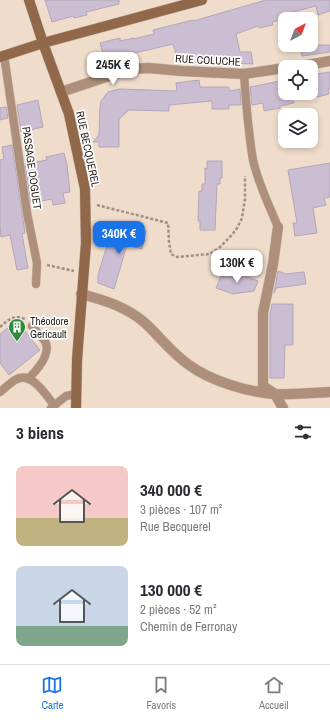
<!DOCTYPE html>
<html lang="fr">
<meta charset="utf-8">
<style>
:root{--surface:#fff;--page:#f2f2f3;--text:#2b2b33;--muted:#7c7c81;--line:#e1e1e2;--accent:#1a73e8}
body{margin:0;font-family:"Archivo Narrow",sans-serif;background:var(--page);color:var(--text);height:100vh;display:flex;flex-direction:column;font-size:15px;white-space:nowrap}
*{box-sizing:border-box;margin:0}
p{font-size:13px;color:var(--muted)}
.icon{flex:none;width:22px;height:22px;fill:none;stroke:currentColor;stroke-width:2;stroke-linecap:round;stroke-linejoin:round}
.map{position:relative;height:408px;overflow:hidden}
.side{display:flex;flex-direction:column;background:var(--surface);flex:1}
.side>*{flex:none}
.needle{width:26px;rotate:42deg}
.tools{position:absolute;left:278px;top:12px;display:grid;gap:8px}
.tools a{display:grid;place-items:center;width:40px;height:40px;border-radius:8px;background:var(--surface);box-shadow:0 2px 6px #0003;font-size:20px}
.price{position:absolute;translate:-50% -34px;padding:0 9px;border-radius:8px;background:#fff;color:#222;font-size:13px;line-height:26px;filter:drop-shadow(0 1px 2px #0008)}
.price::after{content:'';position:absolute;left:50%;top:24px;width:12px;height:9px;margin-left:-6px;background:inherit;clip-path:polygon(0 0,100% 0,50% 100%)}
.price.current{background:var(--accent);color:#fff}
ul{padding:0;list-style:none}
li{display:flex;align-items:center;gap:12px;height:100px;padding:0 16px}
li span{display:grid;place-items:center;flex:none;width:112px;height:80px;border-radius:8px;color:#555}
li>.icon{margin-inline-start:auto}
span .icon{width:48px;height:48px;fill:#fffc;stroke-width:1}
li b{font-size:17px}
h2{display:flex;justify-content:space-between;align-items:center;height:48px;padding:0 16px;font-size:17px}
.dock{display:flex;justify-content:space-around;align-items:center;height:56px;border-top:1px solid var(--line);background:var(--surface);font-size:11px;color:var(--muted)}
.dock a{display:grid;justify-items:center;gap:2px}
.dock .current{color:var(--accent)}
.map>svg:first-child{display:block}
.building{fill:#cbbdd2;stroke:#b3a6ba}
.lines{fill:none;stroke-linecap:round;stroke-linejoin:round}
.service-casing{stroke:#cbbaab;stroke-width:9}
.minor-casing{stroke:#cbbaab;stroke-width:11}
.secondary-casing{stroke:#cbbaab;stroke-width:11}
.path{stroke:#9e9084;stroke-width:2.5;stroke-dasharray:3 2;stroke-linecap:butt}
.service{stroke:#ad8f7b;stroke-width:8}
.minor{stroke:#ad8f7b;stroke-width:10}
.secondary{stroke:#92684a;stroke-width:10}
.labels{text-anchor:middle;stroke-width:3.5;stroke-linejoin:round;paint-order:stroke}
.street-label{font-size:11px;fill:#251e18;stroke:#fff}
.poi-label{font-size:11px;fill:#251e18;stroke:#fff;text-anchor:start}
</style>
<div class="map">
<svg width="330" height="408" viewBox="0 0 330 408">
<rect width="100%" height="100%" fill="#efdccb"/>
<g class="building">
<path d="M45,0H119V4L86,12L87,15L74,18L73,16L52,22Z"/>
<path d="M266,0H330V11L318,15L316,6L289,13L291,17L272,22L273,25L259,28L258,26L236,34L240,52H251L253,64L178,61L173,44L105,60L100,43L120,38V41L134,38V39L154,34L153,30L193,20V21Z"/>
<path d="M299,45H330V52L302,56Z"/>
<path d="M330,72V89H328L329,94L317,97L316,92L311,93V75Z"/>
<path d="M199,80L200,87H229V91L240,89L241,105H229V109H212V101L169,105V111L129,110L119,119V147H99V142H93L99,135L100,107L101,101L108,92L119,89L177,91L176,83Z"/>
<path d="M285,80V93H292L294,103L280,106V108L264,111L263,103L252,105L250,87Z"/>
<path d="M38,100L43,127L21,132L17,105Z"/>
<path d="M6,107L8,118L0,120V108Z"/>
<path d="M12,145L25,233L22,234L28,268L17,270L10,235L1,237L0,225V160L4,159L2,147Z"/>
<path d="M64,153L67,165L70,192L63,193L65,203L53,205L52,199L31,203L25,164L47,160L46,157Z"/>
<path d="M207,161H222V178H220V184H217L215,230H200V221H198L199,191H202V184H205V168L207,169Z"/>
<path d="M330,163V197L324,198L326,205L313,208L317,233L295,236L293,223H297L288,170Z"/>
<path d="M125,225L146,231L142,249L127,245L114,289L98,283V275L109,239L120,242Z"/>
<path d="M232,271L258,281L254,291L233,294L216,288L221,276L229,278Z"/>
<path d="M278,271L286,274L304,272L306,284L276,288L274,293Z"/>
<path d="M272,304H293V345H285L284,378H270V314Z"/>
<path d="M17,321L40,350L9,375L0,363V334Z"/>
</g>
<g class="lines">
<g class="service-casing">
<g id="service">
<path d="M4,55L27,213L37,263L36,284"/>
<path d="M244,74C246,102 248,131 253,160C258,183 269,205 278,227"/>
<path d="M29,378C37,370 52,354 45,341C41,336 36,331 32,326"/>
<path d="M0,392C5,388 10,383 15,380C31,370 46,395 54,405"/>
<path d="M51,408L66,396L76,394"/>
</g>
</g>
<g class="minor-casing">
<g id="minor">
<path d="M296,67L330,61"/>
<path d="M61,92L130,69L149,68L182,71L244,74L285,68"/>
<path d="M278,227L273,264L263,313V386L275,394L283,408"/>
<path d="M81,294C104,300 127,307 145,323C159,336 173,354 189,365C211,381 247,392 275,394C293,395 312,393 330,392"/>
</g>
</g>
<g class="secondary-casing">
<g id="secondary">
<path d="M29,0L43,43L69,114L85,189L86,243L77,360L76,408"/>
<path d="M0,57L43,43L202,0"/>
</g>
</g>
<g class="path">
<path d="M97,205L168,223L169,242L171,254L177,257L210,254L220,247L227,240L236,230L242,218L245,199V176"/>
<path d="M47,265L74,271"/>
<path d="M0,327C8,320 14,314 25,319"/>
</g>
<use href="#service" class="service"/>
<use href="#minor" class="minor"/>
<use href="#secondary" class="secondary"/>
</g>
<defs>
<g id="building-pin" transform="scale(0.9)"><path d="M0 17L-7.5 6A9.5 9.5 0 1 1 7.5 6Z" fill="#2e8a3b" stroke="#fff"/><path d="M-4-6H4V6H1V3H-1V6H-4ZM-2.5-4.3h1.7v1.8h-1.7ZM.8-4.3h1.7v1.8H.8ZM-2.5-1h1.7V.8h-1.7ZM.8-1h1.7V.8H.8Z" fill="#fff"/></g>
</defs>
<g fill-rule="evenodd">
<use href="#building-pin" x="17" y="327"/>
</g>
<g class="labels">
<g class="street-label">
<text transform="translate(208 60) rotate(3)" y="4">RUE COLUCHE</text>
<text transform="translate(88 149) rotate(78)" y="4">RUE BECQUEREL</text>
<text transform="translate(32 168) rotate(82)" y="4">PASSAGE DOGUET</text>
</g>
<g class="poi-label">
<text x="30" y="325">Théodore<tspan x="30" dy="13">Gericault</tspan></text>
</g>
</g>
</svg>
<div class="tools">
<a><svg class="needle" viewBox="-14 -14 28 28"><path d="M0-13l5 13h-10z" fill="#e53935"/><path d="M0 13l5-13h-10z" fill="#7c7c81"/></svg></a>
<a><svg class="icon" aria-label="locate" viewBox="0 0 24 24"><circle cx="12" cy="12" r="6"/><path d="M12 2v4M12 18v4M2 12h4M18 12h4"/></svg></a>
<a><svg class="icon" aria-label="layers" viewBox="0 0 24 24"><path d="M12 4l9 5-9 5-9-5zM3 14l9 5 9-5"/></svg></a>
</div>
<b class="price" style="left:113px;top:86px">245K €</b>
<b class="price current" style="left:119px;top:255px">340K €</b>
<b class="price" style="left:237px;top:284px">130K €</b>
</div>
<section class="side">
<h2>3 biens<svg class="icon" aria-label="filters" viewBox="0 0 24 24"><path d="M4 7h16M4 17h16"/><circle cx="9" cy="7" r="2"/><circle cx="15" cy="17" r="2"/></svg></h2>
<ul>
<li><span style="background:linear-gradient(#f6c9c9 65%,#c2b280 0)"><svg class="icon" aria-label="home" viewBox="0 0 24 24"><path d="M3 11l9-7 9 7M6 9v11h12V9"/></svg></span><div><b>340 000 €</b><p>3 pièces · 107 m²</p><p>Rue Becquerel</p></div></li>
<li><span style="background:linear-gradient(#c9d6e8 75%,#7fa58c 0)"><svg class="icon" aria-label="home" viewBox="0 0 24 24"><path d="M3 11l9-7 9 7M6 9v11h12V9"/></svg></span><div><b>130 000 €</b><p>2 pièces · 52 m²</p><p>Chemin de Ferronay</p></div></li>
</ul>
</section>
<nav class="dock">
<a class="current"><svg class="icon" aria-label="map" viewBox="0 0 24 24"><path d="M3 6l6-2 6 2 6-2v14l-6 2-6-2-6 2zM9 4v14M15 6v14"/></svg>Carte</a>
<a><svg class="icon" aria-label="saved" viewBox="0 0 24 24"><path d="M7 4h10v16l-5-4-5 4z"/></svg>Favoris</a>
<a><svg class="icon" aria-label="home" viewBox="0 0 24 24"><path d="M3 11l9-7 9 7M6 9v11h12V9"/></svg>Accueil</a>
</nav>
